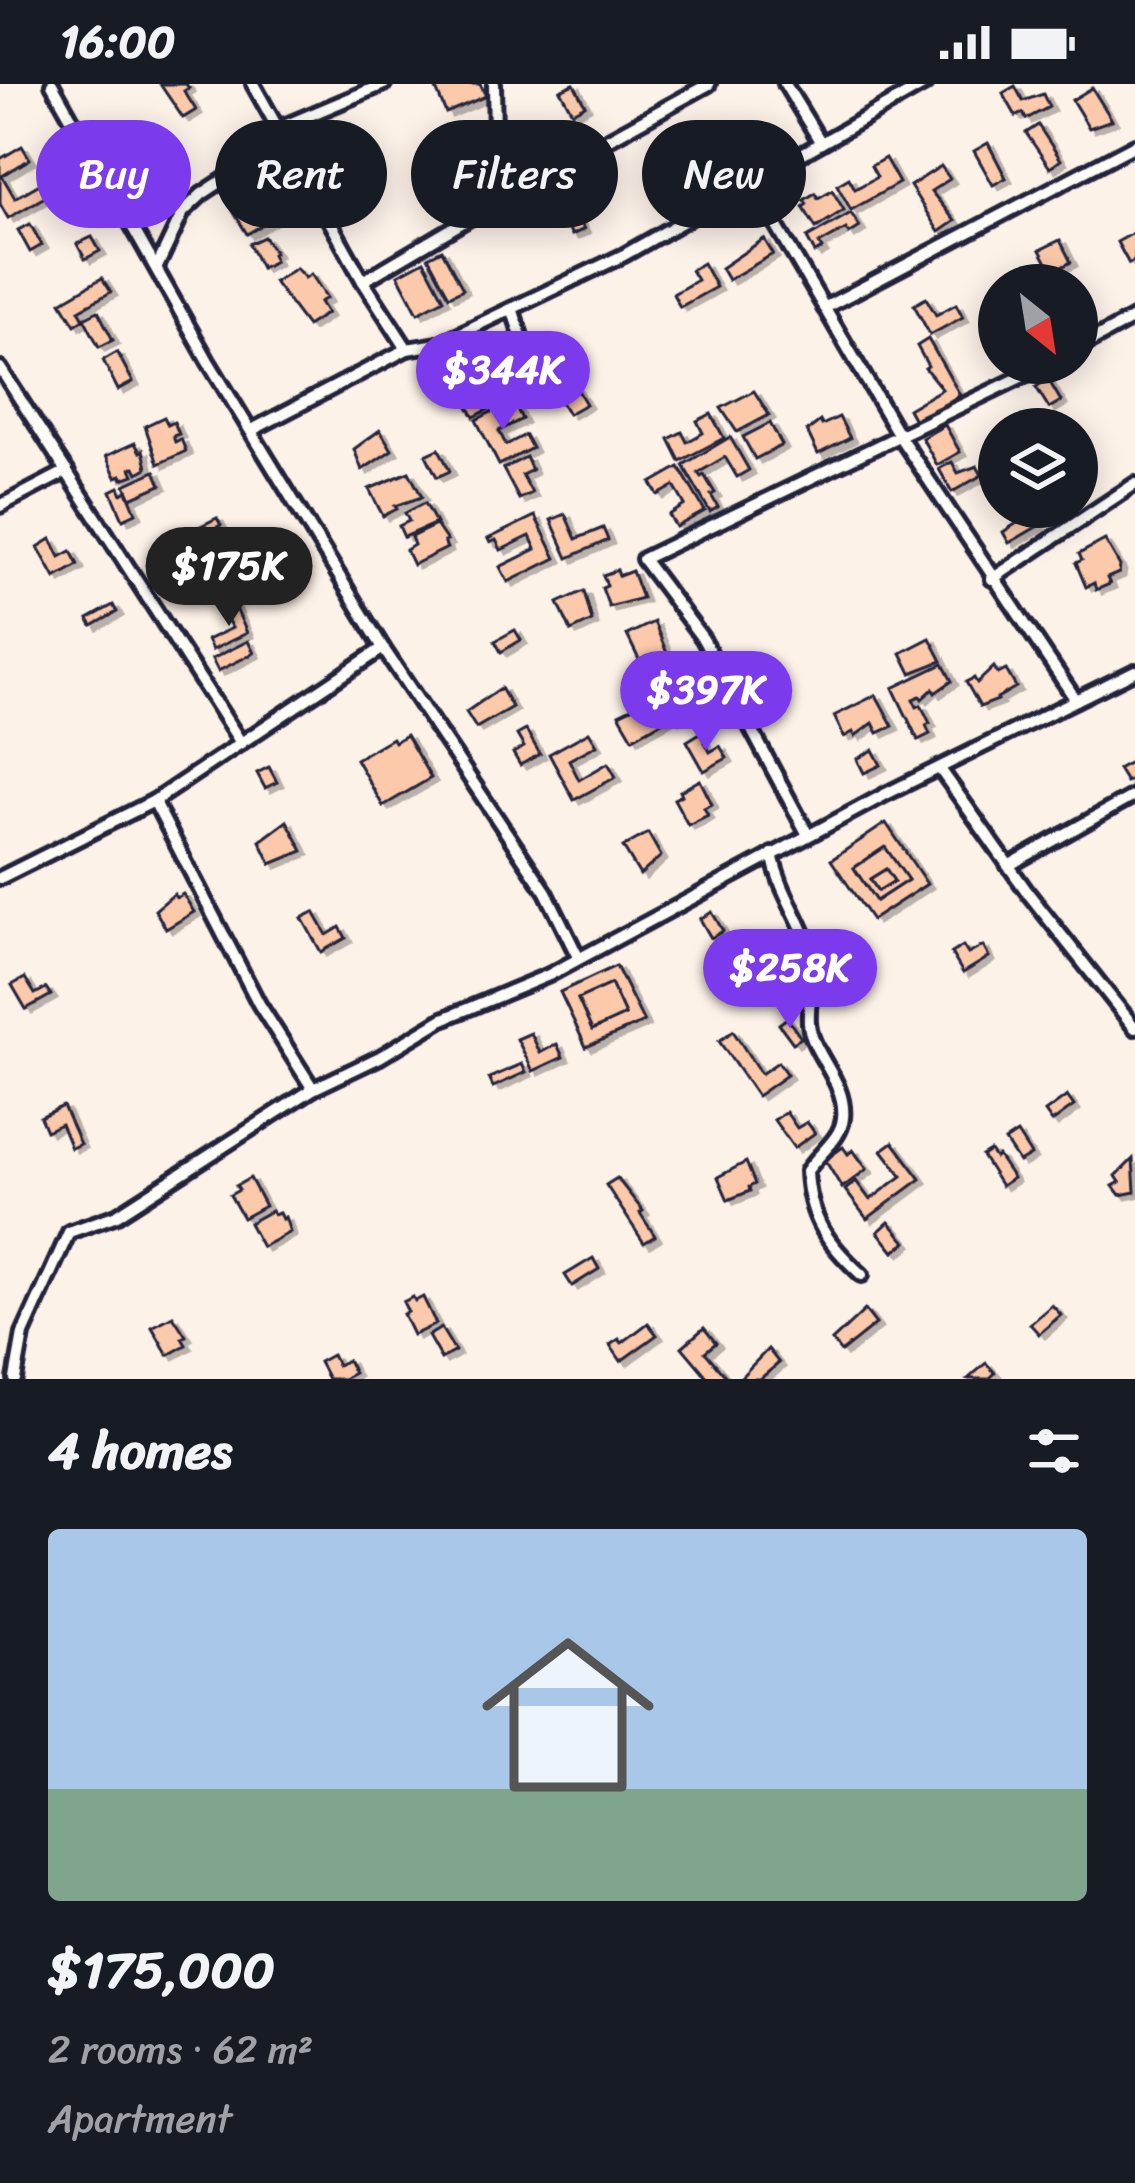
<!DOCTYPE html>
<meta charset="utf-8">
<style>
:root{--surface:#171b24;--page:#20242c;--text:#f1f3f6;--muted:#9ea1a6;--line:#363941;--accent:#7c3aed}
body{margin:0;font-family:Sriracha,sans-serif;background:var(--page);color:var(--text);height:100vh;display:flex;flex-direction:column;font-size:45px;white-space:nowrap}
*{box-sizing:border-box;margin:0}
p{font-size:39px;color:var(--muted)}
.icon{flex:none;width:66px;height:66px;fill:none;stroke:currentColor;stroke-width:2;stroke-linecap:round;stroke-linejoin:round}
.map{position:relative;height:1295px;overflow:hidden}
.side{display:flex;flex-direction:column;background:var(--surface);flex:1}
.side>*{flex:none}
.banner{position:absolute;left:36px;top:36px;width:1065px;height:108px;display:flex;gap:24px}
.needle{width:78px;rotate:150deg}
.tools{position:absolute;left:978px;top:180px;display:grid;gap:24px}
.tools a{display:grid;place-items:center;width:120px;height:120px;border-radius:50%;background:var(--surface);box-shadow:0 6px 30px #0003;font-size:60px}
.price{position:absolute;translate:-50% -102px;padding:0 27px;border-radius:42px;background:var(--accent);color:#fff;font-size:39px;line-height:78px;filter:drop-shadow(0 3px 6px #0008)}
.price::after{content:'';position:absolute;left:50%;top:72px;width:36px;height:27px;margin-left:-18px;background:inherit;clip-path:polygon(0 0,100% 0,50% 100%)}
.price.on{background:#222;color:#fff}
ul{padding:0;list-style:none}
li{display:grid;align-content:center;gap:24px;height:636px;padding:0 48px}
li+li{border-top:3px solid var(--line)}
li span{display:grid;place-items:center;height:372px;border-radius:12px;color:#555}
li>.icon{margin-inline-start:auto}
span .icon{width:216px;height:216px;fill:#fffc;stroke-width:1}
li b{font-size:51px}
h2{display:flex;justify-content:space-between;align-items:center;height:144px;padding:0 48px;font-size:51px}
.chip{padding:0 42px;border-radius:54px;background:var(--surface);box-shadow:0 6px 30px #0003;font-size:42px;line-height:108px}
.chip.on{background:var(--accent);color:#fff}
.status{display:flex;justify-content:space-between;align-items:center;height:84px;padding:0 60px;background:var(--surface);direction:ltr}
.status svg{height:33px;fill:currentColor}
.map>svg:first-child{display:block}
.building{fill:#fccaab;stroke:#22223b;stroke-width:3;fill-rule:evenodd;filter:url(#shadow)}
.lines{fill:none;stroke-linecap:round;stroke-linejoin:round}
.street-casing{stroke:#22223b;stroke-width:20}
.street{stroke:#fdfcf7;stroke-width:10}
</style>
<div class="status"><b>16:00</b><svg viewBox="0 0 49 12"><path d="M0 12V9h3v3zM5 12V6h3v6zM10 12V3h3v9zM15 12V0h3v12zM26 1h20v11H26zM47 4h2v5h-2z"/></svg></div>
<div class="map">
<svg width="1135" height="1295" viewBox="0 0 1135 1295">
<defs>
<filter id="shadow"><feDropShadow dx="6" dy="4" stdDeviation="0" flood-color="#0004"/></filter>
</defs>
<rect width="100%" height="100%" fill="#fdf2e8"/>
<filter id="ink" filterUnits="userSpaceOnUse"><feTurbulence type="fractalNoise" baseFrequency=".00833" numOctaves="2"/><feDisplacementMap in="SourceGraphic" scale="24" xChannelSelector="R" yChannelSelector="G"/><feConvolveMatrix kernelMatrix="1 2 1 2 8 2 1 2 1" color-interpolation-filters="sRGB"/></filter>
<g filter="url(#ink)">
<g class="building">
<path d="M160,0H186L189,4L184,7L196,26L183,34Z"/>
<path d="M443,0H480L486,12L446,29L436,5Z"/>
<path d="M574,0L585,21L572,28L560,6Z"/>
<path d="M1015,2L1023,17L1043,10L1049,23L1026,35L1023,29L1016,32L1003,9Z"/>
<path d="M1092,4L1112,36L1089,44L1072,16Z"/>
<path d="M1038,41L1061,76L1050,84L1026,49Z"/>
<path d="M768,46L779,65L745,85L736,70L743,66L740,62Z"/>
<path d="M462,51L475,66L471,68L481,91L469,97L450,57Z"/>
<path d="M988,59L1006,94L993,101L974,67Z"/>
<path d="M22,62L30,75L2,92L15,114L45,97L52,109L8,134L0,120V75Z"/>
<path d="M697,69L704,81L682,98L673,83Z"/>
<path d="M885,74L899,99L851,126L837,101L849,94L855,105L877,93L871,82Z"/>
<path d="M590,81L606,106L579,126L563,96Z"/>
<path d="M941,82L950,95L931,107L955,137L939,148L910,102Z"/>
<path d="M832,106L844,126L816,144L803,123L807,120L804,116L815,109L818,114Z"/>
<path d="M242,108L254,129L271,119L278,132L247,150L227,117Z"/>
<path d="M569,119L584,145L572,151L558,125Z"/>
<path d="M851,129L860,143L849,150L846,145L819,160L822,165L815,169L807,154Z"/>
<path d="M30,140L42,161L30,168L18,146Z"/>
<path d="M1135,148V176L1129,180L1117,158Z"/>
<path d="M92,153L100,167L85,175L77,160Z"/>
<path d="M264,153L275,168L272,170L275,177L261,184L249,160Z"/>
<path d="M764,155L773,170L728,196L721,184Z"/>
<path d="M1060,156L1071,178L1052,188L1040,166Z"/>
<path d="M442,166L463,205L449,212L428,173Z"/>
<path d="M424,177L444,215L418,229L398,191Z"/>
<path d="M703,179L716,203L680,223L673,210L697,196L691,186Z"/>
<path d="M296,184L305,194L311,190L327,214L320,218L327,229L307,242L274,198Z"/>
<path d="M102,194L111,208L79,226L84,235L75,241L61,218Z"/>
<path d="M926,214L936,231L956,220L963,233L930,251L914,221Z"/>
<path d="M98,227L113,256L99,263L84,234Z"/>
<path d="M928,255L960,311L950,317L952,321L915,338L908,325L942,305L925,284L928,282L917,262Z"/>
<path d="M117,268L133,298L118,306L103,276Z"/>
<path d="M484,291L495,301L500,319L474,333L458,305Z"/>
<path d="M569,292L586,320L568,330L552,303Z"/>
<path d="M1048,295L1061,317L1049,324L1036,303Z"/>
<path d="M754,307L769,331L737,348L721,324Z"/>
<path d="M513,317L522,335L499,347L506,361L525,351L532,364L499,381L476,336Z"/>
<path d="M711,330L724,354L680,377L669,355L682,348L687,358L703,349L697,337Z"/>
<path d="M164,333L168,341L174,338L179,350L173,352L175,358L181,355L186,367L158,380L145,342Z"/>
<path d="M839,333L850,354L818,370L807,347L820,337L822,341Z"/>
<path d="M770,339L782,361L755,375L743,353Z"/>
<path d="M945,341L960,368L937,381L922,354Z"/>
<path d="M380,346L392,366L362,386L354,365Z"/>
<path d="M730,353L749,386L737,393L725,373L698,389L701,393L704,391L715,409L711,411L718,423L710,428L683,381Z"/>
<path d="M135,359L140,368L143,366L147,384L138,389L135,383L131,384L134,391L123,395L121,391L116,393L106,372Z"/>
<path d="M439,365L450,387L437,393L426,371Z"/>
<path d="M526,373L532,386L522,391L532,409L519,415L503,385Z"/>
<path d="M952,378L958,389L977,382L982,391L952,408L939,385Z"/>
<path d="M679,383L705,427L676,443L669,431L685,421L674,402L658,411L651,399Z"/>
<path d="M155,387L161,401L131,414L125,401Z"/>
<path d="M409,388L422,413L395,422L397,425L383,432L369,405Z"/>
<path d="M119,403L122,410L127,407L136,429L123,435L111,407Z"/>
<path d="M425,419L436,439L404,453L399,442L409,437L405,429Z"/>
<path d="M1030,425L1040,441L1009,459L1003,448L1025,434L1023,429Z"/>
<path d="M565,430L576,455L603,444L608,456L568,474L551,436Z"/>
<path d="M535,432L556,474L508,498L500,483L536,465L530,452L501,466L496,456L490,459L488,455Z"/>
<path d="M217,434L221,441L213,445L230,476L219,482L197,444Z"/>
<path d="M436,441L447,457L444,458L447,464L413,481L406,466L414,461L411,453Z"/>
<path d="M51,455L60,473L71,467L78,481L55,494L38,463Z"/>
<path d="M1105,456L1120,482L1119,489L1107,494L1110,500L1096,506L1094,499L1086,503L1076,479L1082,476L1079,470Z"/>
<path d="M617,486L619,492L632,487L642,514L609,523L602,504L607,502L603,491Z"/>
<path d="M584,507L592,537L571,547L558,519Z"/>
<path d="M234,520L247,549L212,566L207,556L232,544L222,526Z"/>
<path d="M113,521L117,528L92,542L88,535Z"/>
<path d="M654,538L669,574L644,586L627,551Z"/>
<path d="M515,546L521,556L501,568L495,557Z"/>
<path d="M930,554L942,577L911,589L901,569Z"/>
<path d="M248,557L254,569L218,587L212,575Z"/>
<path d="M943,580L952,597L935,609L933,605L922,615L920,612L913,615L917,623L921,621L930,639L926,641L930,650L918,656L893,604Z"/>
<path d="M994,583L998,590L1006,586L1016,603L997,614L998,616L980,623L966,598L974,594L977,599Z"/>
<path d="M669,599L679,617L689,611L695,623L673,635L657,606Z"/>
<path d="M501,604L512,623L476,644L466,628Z"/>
<path d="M876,611L893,642L878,649L873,639L855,652L853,648L844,653L834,632Z"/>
<path d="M652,614L667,635L633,654L619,630Z"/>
<path d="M526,646L540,670L520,681L513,669L524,663L517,651Z"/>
<path d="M589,648L597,661L569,676L579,696L608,679L616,693L574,716L549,670Z"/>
<path d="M700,649L710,668L720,662L727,674L704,687L687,657Z"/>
<path d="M406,651L431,694L383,722L356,675L392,654L394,658Z"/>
<path d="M873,666L881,681L864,689L857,675Z"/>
<path d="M1135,675V693L1126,698L1118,685Z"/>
<path d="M269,683L277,698L265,704L257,689Z"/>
<path d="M700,696L712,720L704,724L708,731L688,741L674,715L682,711L680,707Z"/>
<path d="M287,737L303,767L271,780L260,757Z"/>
<path d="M886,739L927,800L872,836L831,776ZM885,763L908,796L876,817L854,784Z"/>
<path d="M648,749L661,772L640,791L623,763Z"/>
<path d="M885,763L908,796L876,817L854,784ZM886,785L894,797L878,807L870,795Z"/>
<path d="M886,785L894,797L878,807L870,795Z"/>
<path d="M174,810L176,814L183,810L194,828L166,845L155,826Z"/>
<path d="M314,828L327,851L340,843L346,854L321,868L302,834Z"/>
<path d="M712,828L723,847L711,854L700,835Z"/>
<path d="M963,862L968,870L983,862L989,873L963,889L951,869Z"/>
<path d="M790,863L794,871L773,884L768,876Z"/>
<path d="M616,882L644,938L586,963L560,908ZM611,900L625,931L592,946L578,915Z"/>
<path d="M25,894L35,910L46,904L51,911L26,925L12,901Z"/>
<path d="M611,900L625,931L592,946L578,915Z"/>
<path d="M787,934L801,954L793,959L779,940Z"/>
<path d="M733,947L761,990L778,978L787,991L757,1012L719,957Z"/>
<path d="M531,949L540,969L557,960L563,973L533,987L517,955Z"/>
<path d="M522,980L526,988L493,1003L489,994Z"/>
<path d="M1067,1012L1074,1022L1052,1038L1045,1028Z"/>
<path d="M63,1022L80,1060L71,1064L61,1040L46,1047L40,1033Z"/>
<path d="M786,1028L797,1044L807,1038L815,1049L794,1064L774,1036Z"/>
<path d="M1017,1049L1031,1071L1019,1078L1005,1057Z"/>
<path d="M893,1058L921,1095L867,1135L845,1106L856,1097L870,1116L902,1092L882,1066Z"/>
<path d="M843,1063L848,1070L853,1066L867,1085L842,1104L825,1076Z"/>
<path d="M990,1067L995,1074L998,1072L1013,1094L1001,1102L982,1072Z"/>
<path d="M1133,1075L1135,1108L1120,1111L1113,1102L1120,1098L1116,1092Z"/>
<path d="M746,1078L755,1100L749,1103L750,1107L728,1116L718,1093Z"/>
<path d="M250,1094L265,1122L243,1134L230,1111L239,1106L236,1102Z"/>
<path d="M617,1094L643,1127L640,1129L655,1152L644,1159L606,1101Z"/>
<path d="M271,1127L274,1131L279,1129L282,1135L285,1133L290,1148L262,1163L249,1139Z"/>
<path d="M889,1138L906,1158L894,1168L878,1148Z"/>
<path d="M593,1174L599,1185L572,1202L565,1191Z"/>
<path d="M413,1213L415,1217L423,1213L436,1240L413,1251L403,1230L408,1228L403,1218Z"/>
<path d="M1052,1221L1061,1231L1039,1250L1030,1240Z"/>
<path d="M865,1226L876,1240L841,1268L832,1257Z"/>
<path d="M173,1232L186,1252L182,1254L186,1261L168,1271L152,1243Z"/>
<path d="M648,1239L657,1251L621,1277L610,1261L619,1255L622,1259Z"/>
<path d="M441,1244L455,1267L441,1275L428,1252Z"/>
<path d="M704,1244L716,1259L705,1268L728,1295H709L682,1263Z"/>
<path d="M768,1265L779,1279L760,1295H739Z"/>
<path d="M332,1271L337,1281L347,1276L354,1289L343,1295H328L319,1278Z"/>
<path d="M986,1279L995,1289L989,1295H968Z"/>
</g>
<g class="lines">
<g class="street-casing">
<g id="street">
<path d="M52,0L208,277L383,564L546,808L578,873"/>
<path d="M253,0L363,197L407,265"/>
<path d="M494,0L495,50L536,95"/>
<path d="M785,0L821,59"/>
<path d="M752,100L900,353L1076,616"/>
<path d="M157,183L183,128L202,110L251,78L277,45L384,0"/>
<path d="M363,197L536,95L709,0"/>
<path d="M824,224L1135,61"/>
<path d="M513,227L532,286"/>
<path d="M1077,265L1135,233"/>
<path d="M0,284L241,659"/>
<path d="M252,346L407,265L438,260L624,171L925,0"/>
<path d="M0,422L67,387"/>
<path d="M992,495L1135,400"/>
<path d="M940,685L1028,809L1135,944"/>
<path d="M154,717L383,564"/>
<path d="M808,751L703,555L643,475L1050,279"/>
<path d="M772,770C780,809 799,831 810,865C818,893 807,913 809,939C811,970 847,997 843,1034C841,1055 819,1069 807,1087C809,1135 828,1160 862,1191"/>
<path d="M1008,782L1135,711"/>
<path d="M0,794L154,717L259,920L313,1005"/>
<path d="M15,1295L23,1250L69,1148L117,1131L313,1005L380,973L443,935L549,891L886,710L1135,587"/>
</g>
</g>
<use href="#street" class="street"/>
</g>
</g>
</svg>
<div class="tools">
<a><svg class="needle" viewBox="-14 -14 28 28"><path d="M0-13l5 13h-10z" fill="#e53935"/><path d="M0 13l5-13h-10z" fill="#9ea1a6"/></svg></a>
<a><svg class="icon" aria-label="layers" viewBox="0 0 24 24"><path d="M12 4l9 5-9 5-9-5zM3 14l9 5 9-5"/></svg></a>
</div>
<b class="price" style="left:503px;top:349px">$344K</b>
<b class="price on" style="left:229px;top:545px">$175K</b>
<b class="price" style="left:706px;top:669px">$397K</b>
<b class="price" style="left:790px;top:947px">$258K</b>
<div class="banner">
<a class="chip on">Buy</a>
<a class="chip">Rent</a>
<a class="chip">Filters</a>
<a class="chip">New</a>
</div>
</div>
<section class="side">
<h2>4 homes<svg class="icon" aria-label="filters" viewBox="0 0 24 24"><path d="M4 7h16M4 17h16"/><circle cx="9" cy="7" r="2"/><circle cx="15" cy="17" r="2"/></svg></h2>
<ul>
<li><span style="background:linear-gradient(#a9c7e8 70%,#7fa58c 0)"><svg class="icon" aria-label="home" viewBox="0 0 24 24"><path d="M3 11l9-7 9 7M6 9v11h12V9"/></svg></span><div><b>$175,000</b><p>2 rooms · 62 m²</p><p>Apartment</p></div></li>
</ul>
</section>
